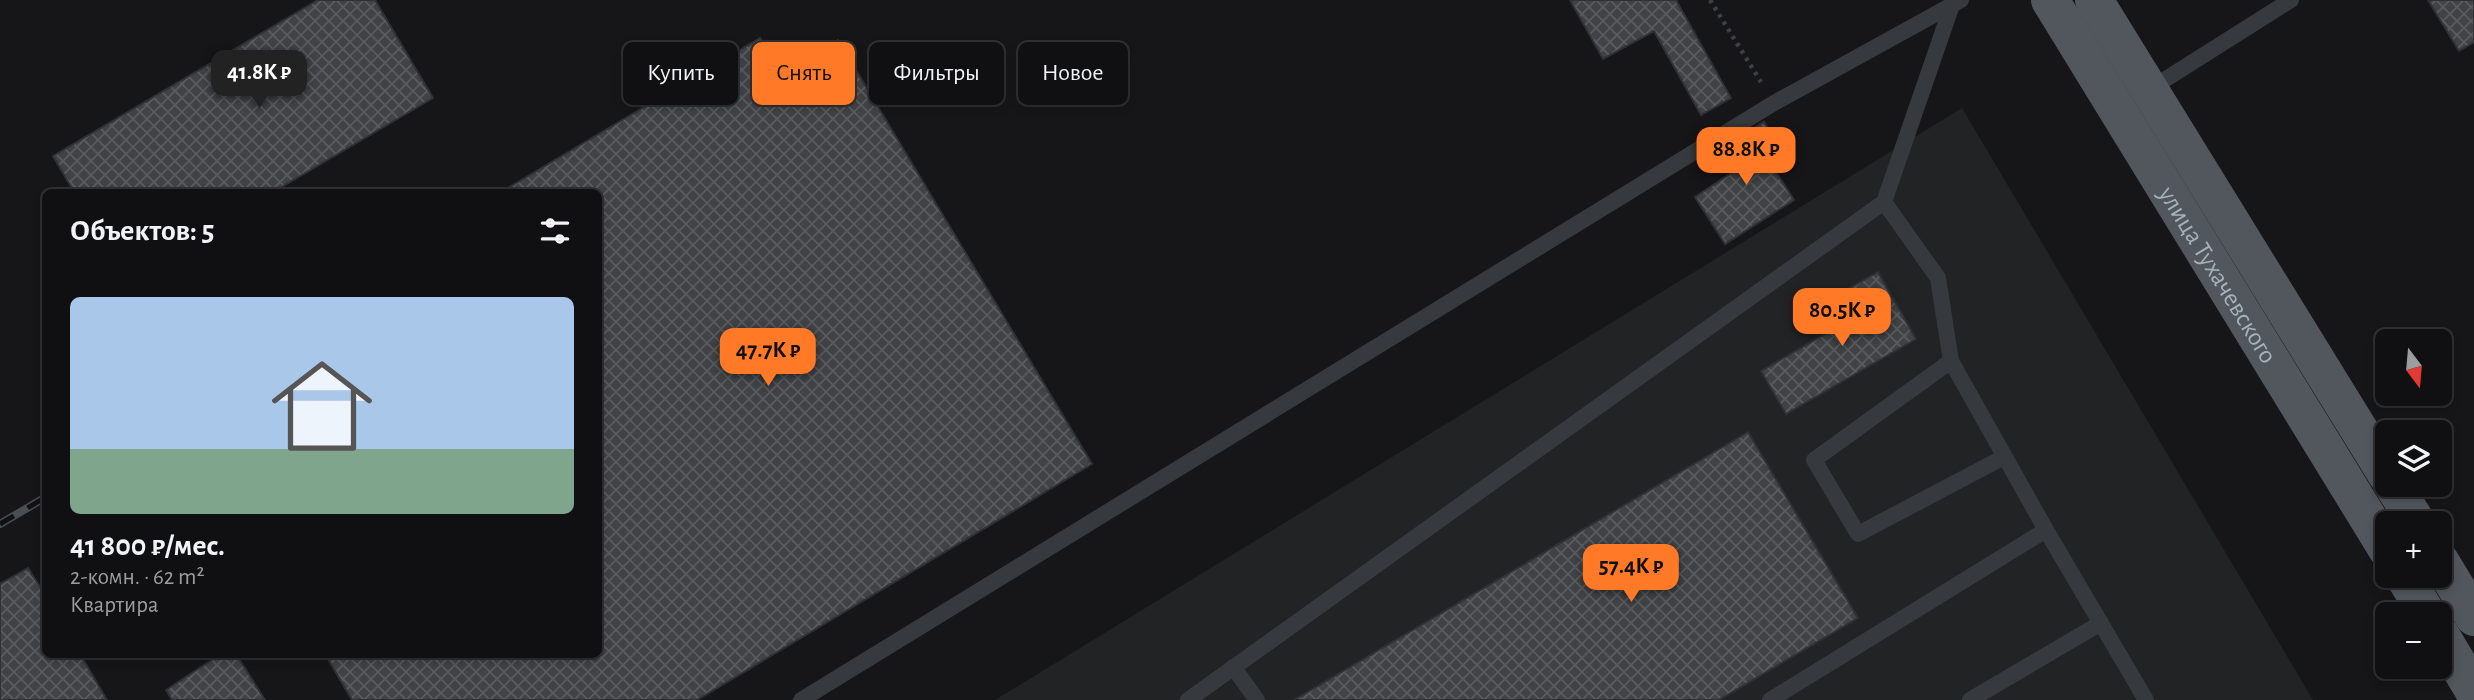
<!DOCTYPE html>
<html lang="ru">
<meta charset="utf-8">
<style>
:root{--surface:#101012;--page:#1e1e20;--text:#f1f3f6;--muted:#9c9d9f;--line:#303032;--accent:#ff7927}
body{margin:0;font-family:"Alegreya Sans",sans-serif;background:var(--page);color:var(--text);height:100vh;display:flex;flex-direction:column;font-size:26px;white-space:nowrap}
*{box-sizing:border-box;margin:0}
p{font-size:23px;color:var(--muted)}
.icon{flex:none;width:38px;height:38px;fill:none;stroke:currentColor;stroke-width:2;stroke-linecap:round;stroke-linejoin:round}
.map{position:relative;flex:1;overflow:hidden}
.side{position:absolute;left:42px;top:189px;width:560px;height:469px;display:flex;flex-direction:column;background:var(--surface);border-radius:10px;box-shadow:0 4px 10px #0003,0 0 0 2px var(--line)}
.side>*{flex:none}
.banner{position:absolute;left:623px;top:42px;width:665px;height:63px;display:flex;gap:14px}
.needle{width:46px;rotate:164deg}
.buttons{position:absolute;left:2375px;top:329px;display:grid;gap:14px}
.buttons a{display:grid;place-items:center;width:77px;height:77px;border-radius:10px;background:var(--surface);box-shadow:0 4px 10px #0003,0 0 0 2px var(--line);font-size:35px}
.price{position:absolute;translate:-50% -60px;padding:0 16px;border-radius:14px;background:var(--accent);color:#111;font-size:23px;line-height:46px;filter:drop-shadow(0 2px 4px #0008)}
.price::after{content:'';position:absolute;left:50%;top:42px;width:21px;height:16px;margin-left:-10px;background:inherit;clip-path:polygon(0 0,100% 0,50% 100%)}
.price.active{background:#222;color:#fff}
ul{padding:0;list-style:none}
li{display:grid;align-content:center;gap:14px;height:371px;padding:0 28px}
li span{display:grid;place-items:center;height:217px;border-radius:10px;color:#555}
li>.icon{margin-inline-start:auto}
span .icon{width:126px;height:126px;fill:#fffc;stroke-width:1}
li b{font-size:30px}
h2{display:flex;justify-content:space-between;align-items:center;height:84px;padding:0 28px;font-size:30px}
.pill{padding:0 24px;border-radius:10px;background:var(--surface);box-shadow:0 4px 10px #0003,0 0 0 2px var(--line);font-size:24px;line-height:63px}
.pill.active{background:var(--accent);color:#111}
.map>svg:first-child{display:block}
.built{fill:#222325}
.building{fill:url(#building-cross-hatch);stroke:#2f3134;stroke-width:2}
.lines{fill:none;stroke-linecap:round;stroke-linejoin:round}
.path{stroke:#3c4144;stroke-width:4.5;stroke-dasharray:3.5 5;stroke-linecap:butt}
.service{stroke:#36393d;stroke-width:16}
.primary{stroke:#52575d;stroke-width:38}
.rail-casing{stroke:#494e53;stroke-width:8}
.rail{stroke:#111113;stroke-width:5;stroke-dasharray:16;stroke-linecap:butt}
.labels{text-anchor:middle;stroke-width:5;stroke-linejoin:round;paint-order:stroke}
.street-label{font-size:26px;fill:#a6b2b9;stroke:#111113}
</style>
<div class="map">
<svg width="2474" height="700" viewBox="0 0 2474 700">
<defs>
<pattern id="building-cross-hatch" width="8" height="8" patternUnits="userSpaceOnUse" patternTransform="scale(1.75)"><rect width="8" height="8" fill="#404245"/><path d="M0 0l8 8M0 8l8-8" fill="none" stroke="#595b5e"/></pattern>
</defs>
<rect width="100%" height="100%" fill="#161618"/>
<path class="built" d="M1962,108L2313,700H995Z"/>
<g class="building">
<path d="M318,0H375L433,98L273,192H74L53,156Z"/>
<path d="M1570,0H1676L1731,98L1701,115L1654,31L1603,59Z"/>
<path d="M2428,0H2474V42L2459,51Z"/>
<path d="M760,38L782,73L838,40L1092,464L697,700H352L325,654H598V192H501Z"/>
<path d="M1764,122L1778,145L1769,150L1780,167L1774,169L1794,200L1725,244L1695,197L1740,167L1726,146Z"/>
<path d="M1878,272L1916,339L1786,414L1761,371L1861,313L1848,289Z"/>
<path d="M1748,432L1858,618L1719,700H1294Z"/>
<path d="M28,568L46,596V654H80L107,700H0V584Z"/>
<path d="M221,654H236L265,700H172L166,690Z"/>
</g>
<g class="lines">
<path class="path" d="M1710,0L1761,82"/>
<g class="service">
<path d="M2150,89L2291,0"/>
<path d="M1884,202L1938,278L1951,361L2046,530L2146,700"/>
<path d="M1951,361L1814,460L1858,534L2004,457"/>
<path d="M1233,667L1257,700"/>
<path d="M801,700L1774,103L1961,0"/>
<path d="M1188,700L1884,202L1952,5"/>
<path d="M1770,700L2046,530"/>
<path d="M1970,700L2101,623"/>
</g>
<g class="primary">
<path id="s1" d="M2050,0L2387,549"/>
<path d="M2094,0L2387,475"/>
<path d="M2393,485L2417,523"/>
<path d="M2440,561L2474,617"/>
<path d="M2404,576L2427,614"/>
<path d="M2440,634L2474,691"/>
</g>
<g class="rail-casing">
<path id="rail" d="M0,524L46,497"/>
</g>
<use href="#rail" class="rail"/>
</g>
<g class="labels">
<g class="street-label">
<text dy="9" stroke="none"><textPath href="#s1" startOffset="322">улица Тухачевского</textPath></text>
</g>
</g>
</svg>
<div class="buttons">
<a><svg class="needle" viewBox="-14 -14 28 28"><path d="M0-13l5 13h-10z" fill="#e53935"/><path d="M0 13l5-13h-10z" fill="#9c9d9f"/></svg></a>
<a><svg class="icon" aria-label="layers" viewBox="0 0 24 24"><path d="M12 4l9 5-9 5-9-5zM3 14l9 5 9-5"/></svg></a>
<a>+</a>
<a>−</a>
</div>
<b class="price active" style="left:259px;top:110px">41.8K ₽</b>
<b class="price" style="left:1746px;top:187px">88.8K ₽</b>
<b class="price" style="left:1842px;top:348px">80.5K ₽</b>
<b class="price" style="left:768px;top:388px">47.7K ₽</b>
<b class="price" style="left:1631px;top:604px">57.4K ₽</b>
<div class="banner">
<a class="pill">Купить</a>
<a class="pill active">Снять</a>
<a class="pill">Фильтры</a>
<a class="pill">Новое</a>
</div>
<section class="side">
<h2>Объектов: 5<svg class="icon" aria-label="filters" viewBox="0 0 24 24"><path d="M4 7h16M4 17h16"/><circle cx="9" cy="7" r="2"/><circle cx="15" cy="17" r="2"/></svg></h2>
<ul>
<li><span style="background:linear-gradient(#a9c7e8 70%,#7fa58c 0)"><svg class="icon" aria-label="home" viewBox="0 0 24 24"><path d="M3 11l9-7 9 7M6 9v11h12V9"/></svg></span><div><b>41 800 ₽/мес.</b><p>2-комн. · 62 m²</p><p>Квартира</p></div></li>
</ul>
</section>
</div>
